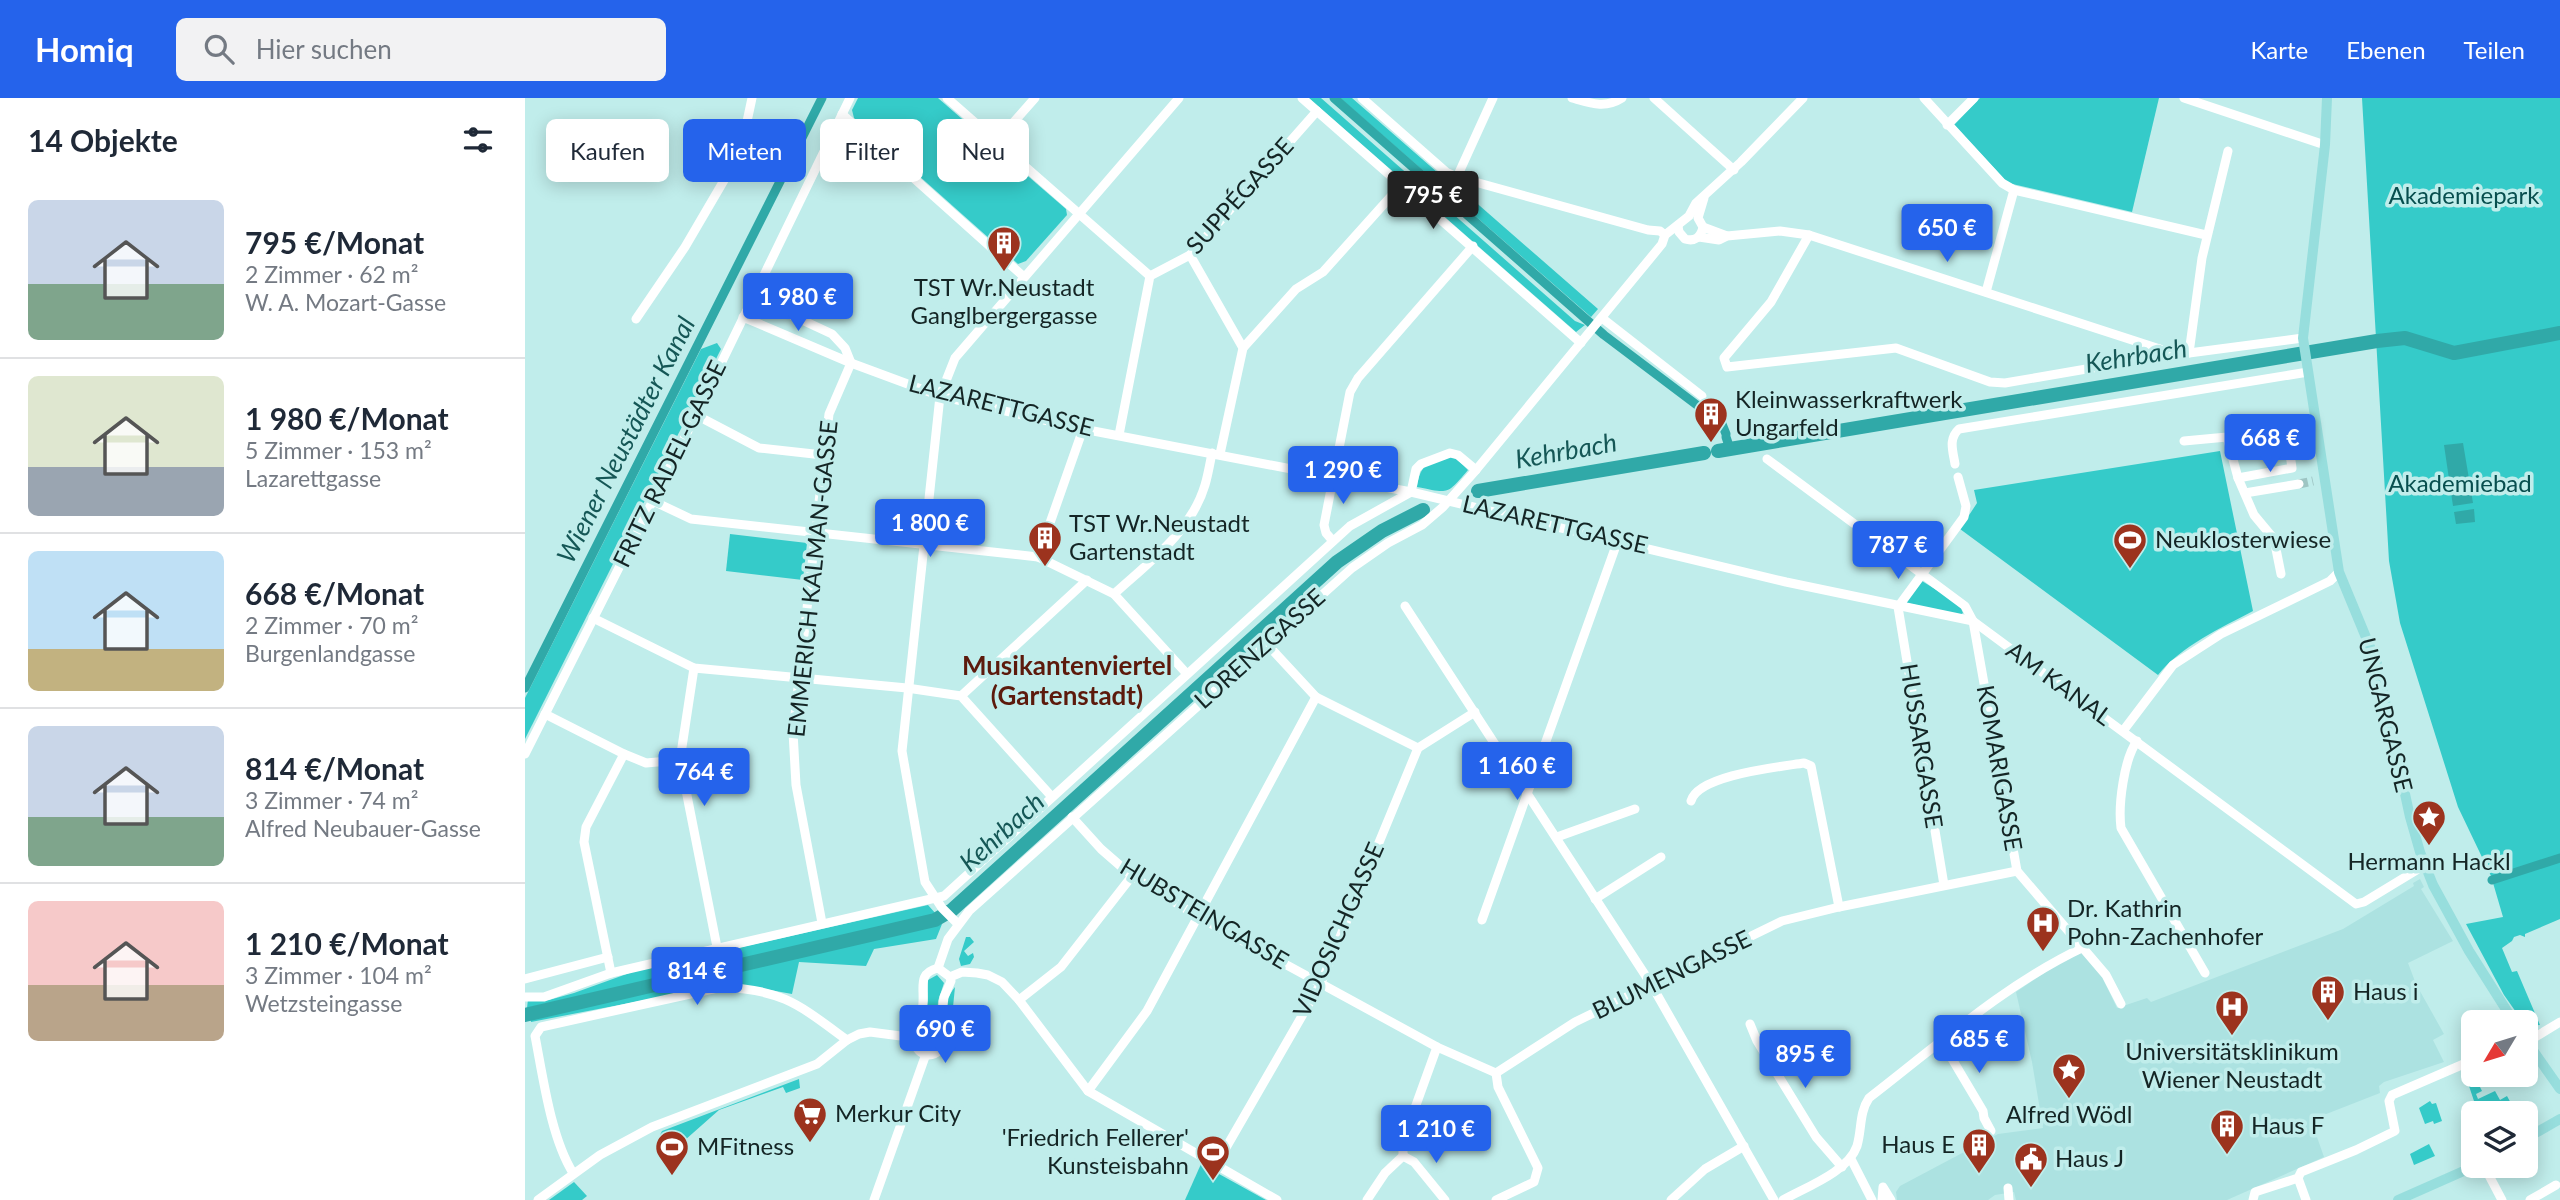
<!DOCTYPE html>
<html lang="de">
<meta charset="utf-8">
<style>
:root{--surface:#fff;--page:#f2f2f3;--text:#1f2937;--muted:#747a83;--line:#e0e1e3;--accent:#2563eb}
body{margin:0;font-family:Lato,sans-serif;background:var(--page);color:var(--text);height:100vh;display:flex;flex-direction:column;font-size:26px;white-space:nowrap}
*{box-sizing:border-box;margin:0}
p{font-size:23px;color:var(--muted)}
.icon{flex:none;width:38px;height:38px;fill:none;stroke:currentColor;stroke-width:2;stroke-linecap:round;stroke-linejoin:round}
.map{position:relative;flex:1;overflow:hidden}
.sheet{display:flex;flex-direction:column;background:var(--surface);width:525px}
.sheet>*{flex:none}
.hud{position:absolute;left:21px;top:21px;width:665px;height:63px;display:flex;gap:14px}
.needle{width:46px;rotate:232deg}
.fabs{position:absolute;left:1936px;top:912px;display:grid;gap:14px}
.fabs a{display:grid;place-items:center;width:77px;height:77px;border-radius:10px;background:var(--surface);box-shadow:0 4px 18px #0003;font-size:35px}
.price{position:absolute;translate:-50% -60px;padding:0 16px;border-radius:7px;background:var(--accent);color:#fff;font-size:23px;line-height:46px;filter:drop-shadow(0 2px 4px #0008)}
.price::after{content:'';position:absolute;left:50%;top:42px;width:21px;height:16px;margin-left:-10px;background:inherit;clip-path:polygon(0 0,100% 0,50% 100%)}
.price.on{background:#222;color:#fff}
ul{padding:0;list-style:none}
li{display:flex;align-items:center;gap:21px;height:175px;padding:0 28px}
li+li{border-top:2px solid var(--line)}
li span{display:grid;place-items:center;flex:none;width:196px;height:140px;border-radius:10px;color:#555}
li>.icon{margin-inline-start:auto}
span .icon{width:84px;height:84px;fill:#fffc;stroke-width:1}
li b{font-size:30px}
h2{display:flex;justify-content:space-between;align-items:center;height:84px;padding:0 28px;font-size:30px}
.chip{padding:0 24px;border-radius:10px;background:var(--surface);box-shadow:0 4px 18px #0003;font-size:24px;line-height:63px}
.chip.on{background:var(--accent);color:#fff}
header{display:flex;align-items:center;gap:42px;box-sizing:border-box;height:98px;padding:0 35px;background:var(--accent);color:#fff}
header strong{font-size:33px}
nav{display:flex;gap:38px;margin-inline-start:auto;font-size:24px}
.search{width:490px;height:63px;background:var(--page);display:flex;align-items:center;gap:18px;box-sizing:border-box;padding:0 24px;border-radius:10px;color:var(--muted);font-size:26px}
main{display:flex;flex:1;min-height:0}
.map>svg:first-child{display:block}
.built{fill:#ace2e1}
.green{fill:#35cbc9}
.water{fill:#30a9a8}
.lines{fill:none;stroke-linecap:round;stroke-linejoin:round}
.canal{stroke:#30a9a8;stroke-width:9}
.river{stroke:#30a9a8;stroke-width:14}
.minor-tunnel{stroke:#9ec5c3;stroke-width:9;stroke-dasharray:9 4.5;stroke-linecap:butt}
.minor{stroke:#fff;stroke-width:9}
.major{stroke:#97dedd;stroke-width:10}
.labels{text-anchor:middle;stroke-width:7;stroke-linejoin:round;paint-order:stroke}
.street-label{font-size:24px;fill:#142525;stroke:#c0edeb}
.park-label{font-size:24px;fill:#074e4e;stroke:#c0edeb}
.poi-label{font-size:24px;fill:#142525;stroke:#c0edeb;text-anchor:start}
.water-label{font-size:26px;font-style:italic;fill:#155756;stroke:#c0edeb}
.neighbourhood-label{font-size:26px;font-weight:bold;fill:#5c1a0c;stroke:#c0edeb}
</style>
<header>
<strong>Homiq</strong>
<div class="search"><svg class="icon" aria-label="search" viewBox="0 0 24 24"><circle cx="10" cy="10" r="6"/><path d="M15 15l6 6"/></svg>Hier suchen</div>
<nav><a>Karte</a><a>Ebenen</a><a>Teilen</a></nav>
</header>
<main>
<section class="sheet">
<h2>14 Objekte<svg class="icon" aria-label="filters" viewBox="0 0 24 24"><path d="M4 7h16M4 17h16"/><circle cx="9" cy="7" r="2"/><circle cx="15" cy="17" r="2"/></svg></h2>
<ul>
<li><span style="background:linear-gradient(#c9d6e8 60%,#7fa58c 0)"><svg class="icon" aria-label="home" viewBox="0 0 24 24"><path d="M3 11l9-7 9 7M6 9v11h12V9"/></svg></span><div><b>795 €/Monat</b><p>2 Zimmer · 62 m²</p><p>W. A. Mozart-Gasse</p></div></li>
<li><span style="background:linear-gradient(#dfe7d0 65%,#9aa5b1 0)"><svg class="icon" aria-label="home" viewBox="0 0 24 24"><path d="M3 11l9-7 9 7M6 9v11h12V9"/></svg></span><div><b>1 980 €/Monat</b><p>5 Zimmer · 153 m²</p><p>Lazarettgasse</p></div></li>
<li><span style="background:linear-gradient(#bfe0f5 70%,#c2b280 0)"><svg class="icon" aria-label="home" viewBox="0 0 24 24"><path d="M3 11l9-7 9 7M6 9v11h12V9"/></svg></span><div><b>668 €/Monat</b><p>2 Zimmer · 70 m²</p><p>Burgenlandgasse</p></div></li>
<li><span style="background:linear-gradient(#c9d6e8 65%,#7fa58c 0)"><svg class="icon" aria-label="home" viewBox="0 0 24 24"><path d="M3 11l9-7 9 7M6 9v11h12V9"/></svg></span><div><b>814 €/Monat</b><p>3 Zimmer · 74 m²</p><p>Alfred Neubauer-Gasse</p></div></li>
<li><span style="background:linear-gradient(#f6c9c9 60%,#b9a48a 0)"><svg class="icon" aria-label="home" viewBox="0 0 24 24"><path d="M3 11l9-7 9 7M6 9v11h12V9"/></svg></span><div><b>1 210 €/Monat</b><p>3 Zimmer · 104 m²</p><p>Wetzsteingasse</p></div></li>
</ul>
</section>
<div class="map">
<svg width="2035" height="1102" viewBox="0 0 2035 1102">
<rect width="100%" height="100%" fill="#c0edeb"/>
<path class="built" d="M1895,781L1899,789L1896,791L1928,843L1883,865L1891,886L1919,936L1908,942L1919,964L1859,984L1854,988L1855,995L1786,1022L1799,1059L1702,1102H1491L1489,1094L1470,1097L1463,1102H1372L1371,1094L1375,1088L1473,1036L1518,1030L1507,964L1491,894L1537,863L1556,853L1577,879L1592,910L1622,900L1626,904L1818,831L1889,788L1888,785Z"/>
<g class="green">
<path d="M333,0H413L541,111L542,117L501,163L493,166L329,20L327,12Z"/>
<path d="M784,0H796L1050,223L1060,227L1051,234Z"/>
<path d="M815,0H827L920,81L952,90L947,101L1073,211L1066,219Z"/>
<path d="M1455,0H1634L1607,114L1483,85L1429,27Z"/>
<path d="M1837,0H2035V821L2000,836V839L1995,837L1989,839L1987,843L1977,850L1987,874L1992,873L2015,927L2001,928L2000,924H1998L1979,897L1941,826L1978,819L1966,778L1933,709L1875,525L1864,463Z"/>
<path d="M192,245L196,251L0,641V600L176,251Z"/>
<path d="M1695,353L1728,513C1696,530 1656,548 1633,577L1435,431L1452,405L1449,392Z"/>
<path d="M926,359L932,361L943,372C921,398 924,395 892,389C896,363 903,367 926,359Z"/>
<path d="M205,436L282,445L278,482L201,473Z"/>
<path d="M1397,483L1434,506L1438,515L1435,517L1382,505L1381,503Z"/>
<path d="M403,807L411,816L2,910L3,901L24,902L49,895L110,873Z"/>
<path d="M417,826L411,841L349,851L341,868L274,864L267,896L224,888L198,887L6,924L5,918Z"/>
<path d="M441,839H445L449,844L439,853L443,858L448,855L449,859L445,866L436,868L434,861Z"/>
<path d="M412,877L419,885L413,903L412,927L398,928L403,903V882Z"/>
<path d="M430,889L425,939C416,925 419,902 430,889Z"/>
<circle cx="405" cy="943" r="8"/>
<path d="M1952,977H1978L1955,989L1957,993L1951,996L1953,1001L1970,993L1975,1002L1982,998L1988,1009L1986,1010L1981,1004L1963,1015H1949L1946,1005L1949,1003L1942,982Z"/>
<path d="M274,981L275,990L261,995L258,989L194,1012L151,1050L154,1055L145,1050L135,1037L137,1033Z"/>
<path d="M1905,1003L1907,1006L1911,1005L1917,1023L1909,1026L1908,1023L1900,1026L1894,1010Z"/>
<path d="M1904,1046L1910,1058L1889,1067L1885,1056Z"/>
<path d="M676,1066L741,1102H660Z"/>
<path d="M49,1084L62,1098L57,1102H24Z"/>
</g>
<g class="water">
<path d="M1938,345L1948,405L1928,408L1919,347Z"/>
<path d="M1949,411L1950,424L1931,426L1929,414Z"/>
</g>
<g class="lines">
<g class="canal">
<path d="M809,0L1079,237L1197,326L1201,336"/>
<path d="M1201,339L1205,351"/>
<path d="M0,590L297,0"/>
<path d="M1967,782L2035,760"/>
</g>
<g class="river">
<path d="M1193,353L1852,243L1880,240L1929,255L2035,235"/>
<path d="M953,393L1179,355"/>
<path d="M0,917L410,822L427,812L812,464L857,433L898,412"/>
</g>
<path class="minor-tunnel" d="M1774,386L1788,383"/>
<g class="minor">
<path d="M422,0L625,178"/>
<path d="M777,0L1056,245"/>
<path d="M837,0L921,74L932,79L1123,132L1135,133L1140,137"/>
<path d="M1047,0C1065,5 1080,11 1097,0"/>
<path d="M1129,0L1209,72"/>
<path d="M1399,0L1477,85L1489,92L1681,137"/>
<path d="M1659,0L1800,47"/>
<path d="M317,16L498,178"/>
<path d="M1422,27L1449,0"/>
<path d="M471,44L510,0"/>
<path d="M932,79L968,0"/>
<path d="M1153,128L1154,134L1160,141C1170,144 1176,139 1178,129L1173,120L1179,100"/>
<path d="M1178,129L1202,138"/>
<path d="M1284,137L1246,204L1199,260L1202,269L1371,250L1465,284L1480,285L1625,260L1634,251"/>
<path d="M1174,139L1194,142L1202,138L1255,133L1284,137L1644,254L1664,255L1778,240"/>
<path d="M665,157L718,250L695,356"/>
<path d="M1461,194L1489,92"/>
<path d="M228,199L307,236L320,250L326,265"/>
<path d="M218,219L326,265L415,298L558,331L886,394L1261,484L1448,523"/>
<path d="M1077,220L1177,298"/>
<path d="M111,221L160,149L208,67L217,47L227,0"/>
<path d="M718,250L771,191L798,174L877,86"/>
<path d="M1664,255L1677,160L1703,53"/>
<path d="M171,317L234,350L298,357"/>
<path d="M594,337L625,178L665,157L792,13"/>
<path d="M1702,339L1713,380L1729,417L1749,441L1756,476"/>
<path d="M1659,343L1702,339L1761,328L1767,370L1713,380"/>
<path d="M1242,361L1440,508L1448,523L1831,806L1839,804L1900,767"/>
<path d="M1430,366C1428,353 1423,341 1434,331L1783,274"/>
<path d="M1720,395L1774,386"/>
<path d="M128,403L166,421L513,459L589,496L662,576"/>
<path d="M808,443L801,435L799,427L825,294L833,280L948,148"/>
<path d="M513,459L558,331"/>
<path d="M589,496C624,464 666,434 680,387C683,377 685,365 687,355"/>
<path d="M880,508L1126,886L1249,1102"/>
<path d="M68,520L169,570L382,590L436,598L527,699"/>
<path d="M1448,523L1492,773L1581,877L1596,906"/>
<path d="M741,545L791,599L893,650"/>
<path d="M169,570L155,662L192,849"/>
<path d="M436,598L562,482"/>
<path d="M20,616L99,656L121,665L155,662"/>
<path d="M1598,633L1648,567L1696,536L1805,483L1814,474"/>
<path d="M1612,643C1599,661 1593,707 1596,730L1680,875"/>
<path d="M0,656L171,317L325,0"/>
<path d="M1166,703C1173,677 1254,669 1279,665L1286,668L1314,809"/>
<path d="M547,719L576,751L607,778L674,819L912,949L971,975"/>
<path d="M1032,739L1110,711"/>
<path d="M1419,787L1373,509L1439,419L1441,408L1433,379"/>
<path d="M1070,801L1136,759"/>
<path d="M957,822L1093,442"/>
<path d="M297,825L271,687L268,634L304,316L326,265"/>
<path d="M433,826L417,810L400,784L377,653L415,298L430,260L654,0"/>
<path d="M413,870L423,841L444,813L827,470L863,445L897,427L918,409L951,372L1137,146L1140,137L1164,118L1171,105L1216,64L1278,0"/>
<path d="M86,875L59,744L61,729L99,656"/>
<path d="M425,879L437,874L452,875L463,877L477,884L494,902L563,993L752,1102"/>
<path d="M0,881L83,859"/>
<path d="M0,899H19L86,875L419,798L825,428L886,394L891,371L896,366L925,355L933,357L951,372"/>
<path d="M494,902L536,869L607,778"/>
<path d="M1225,926L1232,943L1291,1039L1317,1069"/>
<circle cx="404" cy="943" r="14"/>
<path d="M394,934C394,923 398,914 398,904C399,888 393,875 413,870L425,879"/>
<path d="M415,934L419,899L426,883L425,879"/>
<path d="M1417,944L1458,1013L1459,1020L1466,1033"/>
<path d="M2002,944L2035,924"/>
<path d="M563,993L622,913L791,599"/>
<path d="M878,1058L889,1064L920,1102"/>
<path d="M1326,1061L1347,1102"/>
<path d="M691,1067L796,885L893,650L950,614"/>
<path d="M1959,1068L1977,1102"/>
<path d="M48,1075C26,1040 18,979 10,938L16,929L197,889C259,892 274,907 322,942"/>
<path d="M1773,1080L1781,1102"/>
<path d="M1483,1090L1484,1102"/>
<path d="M13,1102L75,1057L127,1029L292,966L322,942L334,936L345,934L391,940"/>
<path d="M349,1102L401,956"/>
<path d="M842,1102L860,1075L878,1058V1043L912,949"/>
<path d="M971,1102L1009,1084L1013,1070L973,989L971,975L1050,924L1257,823L1314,809L1492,773"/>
<path d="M1146,1102L1180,1071L1219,1048"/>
<path d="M1258,1102C1281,1089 1323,1074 1332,1048C1337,1031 1334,1015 1344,1000C1413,947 1480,886 1559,849"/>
<path d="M1357,1102L1358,1089L1366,1102"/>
<path d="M1728,1102L1730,1094L1773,1080L1776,1074L1831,1052L1870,1033L1864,1003L1867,997L1948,962"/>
<path d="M2005,1102L2031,1087"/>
</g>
<g class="major">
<path d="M1802,0L1800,47L1778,240L1814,474L1852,566L1885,719L1895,754L1908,787L1944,853L1989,924"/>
<path d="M2000,941L2035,991"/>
<path d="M2000,1041L2035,1021"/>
<path d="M1873,1102L1950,1068"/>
</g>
</g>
<defs>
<g id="building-pin" transform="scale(1.75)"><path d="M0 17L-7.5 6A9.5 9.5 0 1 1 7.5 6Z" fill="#9c331e" stroke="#c0edeb"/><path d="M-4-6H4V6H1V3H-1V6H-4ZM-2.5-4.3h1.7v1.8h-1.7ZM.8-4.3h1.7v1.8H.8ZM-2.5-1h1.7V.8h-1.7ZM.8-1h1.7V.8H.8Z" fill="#fff"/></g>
<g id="stadium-pin" transform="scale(1.75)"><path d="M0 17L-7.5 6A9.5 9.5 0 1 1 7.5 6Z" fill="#9c331e" stroke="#c0edeb"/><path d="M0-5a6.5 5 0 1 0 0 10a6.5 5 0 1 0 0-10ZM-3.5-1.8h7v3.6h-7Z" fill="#fff"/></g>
<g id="sight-pin" transform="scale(1.75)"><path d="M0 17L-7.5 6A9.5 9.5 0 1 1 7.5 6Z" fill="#9c331e" stroke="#c0edeb"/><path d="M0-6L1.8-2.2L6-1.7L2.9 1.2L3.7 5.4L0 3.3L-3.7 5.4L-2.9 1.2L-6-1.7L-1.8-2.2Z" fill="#fff"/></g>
<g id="hospital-pin" transform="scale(1.75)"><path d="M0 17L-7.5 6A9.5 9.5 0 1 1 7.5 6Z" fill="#9c331e" stroke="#c0edeb"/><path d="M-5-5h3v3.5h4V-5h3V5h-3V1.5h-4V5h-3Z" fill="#fff"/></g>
<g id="supermarket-pin" transform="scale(1.75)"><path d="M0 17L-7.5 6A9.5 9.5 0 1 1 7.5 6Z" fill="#9c331e" stroke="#c0edeb"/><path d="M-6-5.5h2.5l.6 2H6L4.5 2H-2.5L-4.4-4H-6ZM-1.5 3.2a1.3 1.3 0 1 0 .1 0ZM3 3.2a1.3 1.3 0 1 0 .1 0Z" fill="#fff"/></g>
<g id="civic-pin" transform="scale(1.75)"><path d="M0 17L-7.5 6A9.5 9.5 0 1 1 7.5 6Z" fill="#9c331e" stroke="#c0edeb"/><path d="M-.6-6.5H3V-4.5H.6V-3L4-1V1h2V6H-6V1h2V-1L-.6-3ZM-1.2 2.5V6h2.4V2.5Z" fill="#fff"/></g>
</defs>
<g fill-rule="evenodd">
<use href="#building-pin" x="479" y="145"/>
<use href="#building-pin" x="1186" y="316"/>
<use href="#building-pin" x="520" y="440"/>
<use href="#stadium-pin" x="1605" y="442"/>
<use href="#sight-pin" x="1904" y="719"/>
<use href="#hospital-pin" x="1518" y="825"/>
<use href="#building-pin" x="1803" y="894"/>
<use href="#hospital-pin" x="1707" y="909"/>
<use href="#sight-pin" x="1544" y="972"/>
<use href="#supermarket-pin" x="285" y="1016"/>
<use href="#building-pin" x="1702" y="1028"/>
<use href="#building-pin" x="1454" y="1047"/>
<use href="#stadium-pin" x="147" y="1049"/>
<use href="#stadium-pin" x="688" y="1054"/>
<use href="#civic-pin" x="1506" y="1061"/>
</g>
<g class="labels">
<g class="street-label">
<text transform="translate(715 98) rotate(-48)" y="8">SUPPÉGASSE</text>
<text transform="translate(476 308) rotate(14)" y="8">LAZARETTGASSE</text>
<text transform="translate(145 366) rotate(-64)" y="8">FRITZ RADEL-GASSE</text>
<text transform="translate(1030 427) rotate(13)" y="8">LAZARETTGASSE</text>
<text transform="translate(288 481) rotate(-84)" y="8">EMMERICH KALMAN-GASSE</text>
<text transform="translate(735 551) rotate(-42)" y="8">LORENZGASSE</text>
<text transform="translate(1534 586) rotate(36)" y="8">AM KANAL</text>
<text transform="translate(1860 617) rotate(76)" y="8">UNGARGASSE</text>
<text transform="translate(1396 648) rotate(81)" y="8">HUSSARGASSE</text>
<text transform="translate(1474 670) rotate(80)" y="8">KOMARIGASSE</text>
<text transform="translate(679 816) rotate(31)" y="8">HUBSTEINGASSE</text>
<text transform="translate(814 832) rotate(-66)" y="8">VIDOSICHGASSE</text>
<text transform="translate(1147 877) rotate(-26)" y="8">BLUMENGASSE</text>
</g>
<g class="park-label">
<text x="1939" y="106">Akademiepark</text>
<text x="1935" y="394">Akademiebad</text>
</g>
<g class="poi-label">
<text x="479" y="198" text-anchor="middle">TST Wr.Neustadt<tspan x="479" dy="28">Ganglbergergasse</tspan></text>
<text x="1210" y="310">Kleinwasserkraftwerk<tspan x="1210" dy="28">Ungarfeld</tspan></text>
<text x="544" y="434">TST Wr.Neustadt<tspan x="544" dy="28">Gartenstadt</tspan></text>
<text x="1630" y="450">Neuklosterwiese</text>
<text x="1904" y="772" text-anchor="middle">Hermann Hackl</text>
<text x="1542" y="819">Dr. Kathrin<tspan x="1542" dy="28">Pohn-Zachenhofer</tspan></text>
<text x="1828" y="902">Haus i</text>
<text x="1707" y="962" text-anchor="middle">Universitätsklinikum<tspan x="1707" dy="28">Wiener Neustadt</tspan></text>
<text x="310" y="1024">Merkur City</text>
<text x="1544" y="1025" text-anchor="middle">Alfred Wödl</text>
<text x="1726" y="1036">Haus F</text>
<text x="664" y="1048" text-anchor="end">'Friedrich Fellerer'<tspan x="664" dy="28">Kunsteisbahn</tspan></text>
<text x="1430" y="1055" text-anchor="end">Haus E</text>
<text x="172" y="1057">MFitness</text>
<text x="1530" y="1069">Haus J</text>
</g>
<g class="water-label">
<text transform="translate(1611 258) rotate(-9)" y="9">Kehrbach</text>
<text transform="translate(101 342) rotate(-63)" y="9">Wiener Neustädter Kanal</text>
<text transform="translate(1041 353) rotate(-10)" y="9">Kehrbach</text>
<text transform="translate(477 734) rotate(-42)" y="9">Kehrbach</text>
</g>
<g class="neighbourhood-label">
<text x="542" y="577">Musikantenviertel<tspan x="542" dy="30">(Gartenstadt)</tspan></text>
</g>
</g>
</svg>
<div class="fabs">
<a><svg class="needle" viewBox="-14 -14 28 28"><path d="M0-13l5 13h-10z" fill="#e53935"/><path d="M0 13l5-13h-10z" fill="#747a83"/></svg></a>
<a><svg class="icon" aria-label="layers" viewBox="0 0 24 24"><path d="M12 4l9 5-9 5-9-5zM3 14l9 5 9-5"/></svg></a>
</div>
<b class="price on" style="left:908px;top:133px">795 €</b>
<b class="price" style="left:1422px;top:166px">650 €</b>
<b class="price" style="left:273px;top:235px">1 980 €</b>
<b class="price" style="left:1745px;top:376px">668 €</b>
<b class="price" style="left:818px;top:408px">1 290 €</b>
<b class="price" style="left:405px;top:461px">1 800 €</b>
<b class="price" style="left:1373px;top:483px">787 €</b>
<b class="price" style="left:992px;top:704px">1 160 €</b>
<b class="price" style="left:179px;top:710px">764 €</b>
<b class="price" style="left:172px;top:909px">814 €</b>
<b class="price" style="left:420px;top:967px">690 €</b>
<b class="price" style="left:1454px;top:977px">685 €</b>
<b class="price" style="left:1280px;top:992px">895 €</b>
<b class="price" style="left:911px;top:1067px">1 210 €</b>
<div class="hud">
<a class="chip">Kaufen</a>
<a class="chip on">Mieten</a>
<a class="chip">Filter</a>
<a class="chip">Neu</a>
</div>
</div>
</main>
